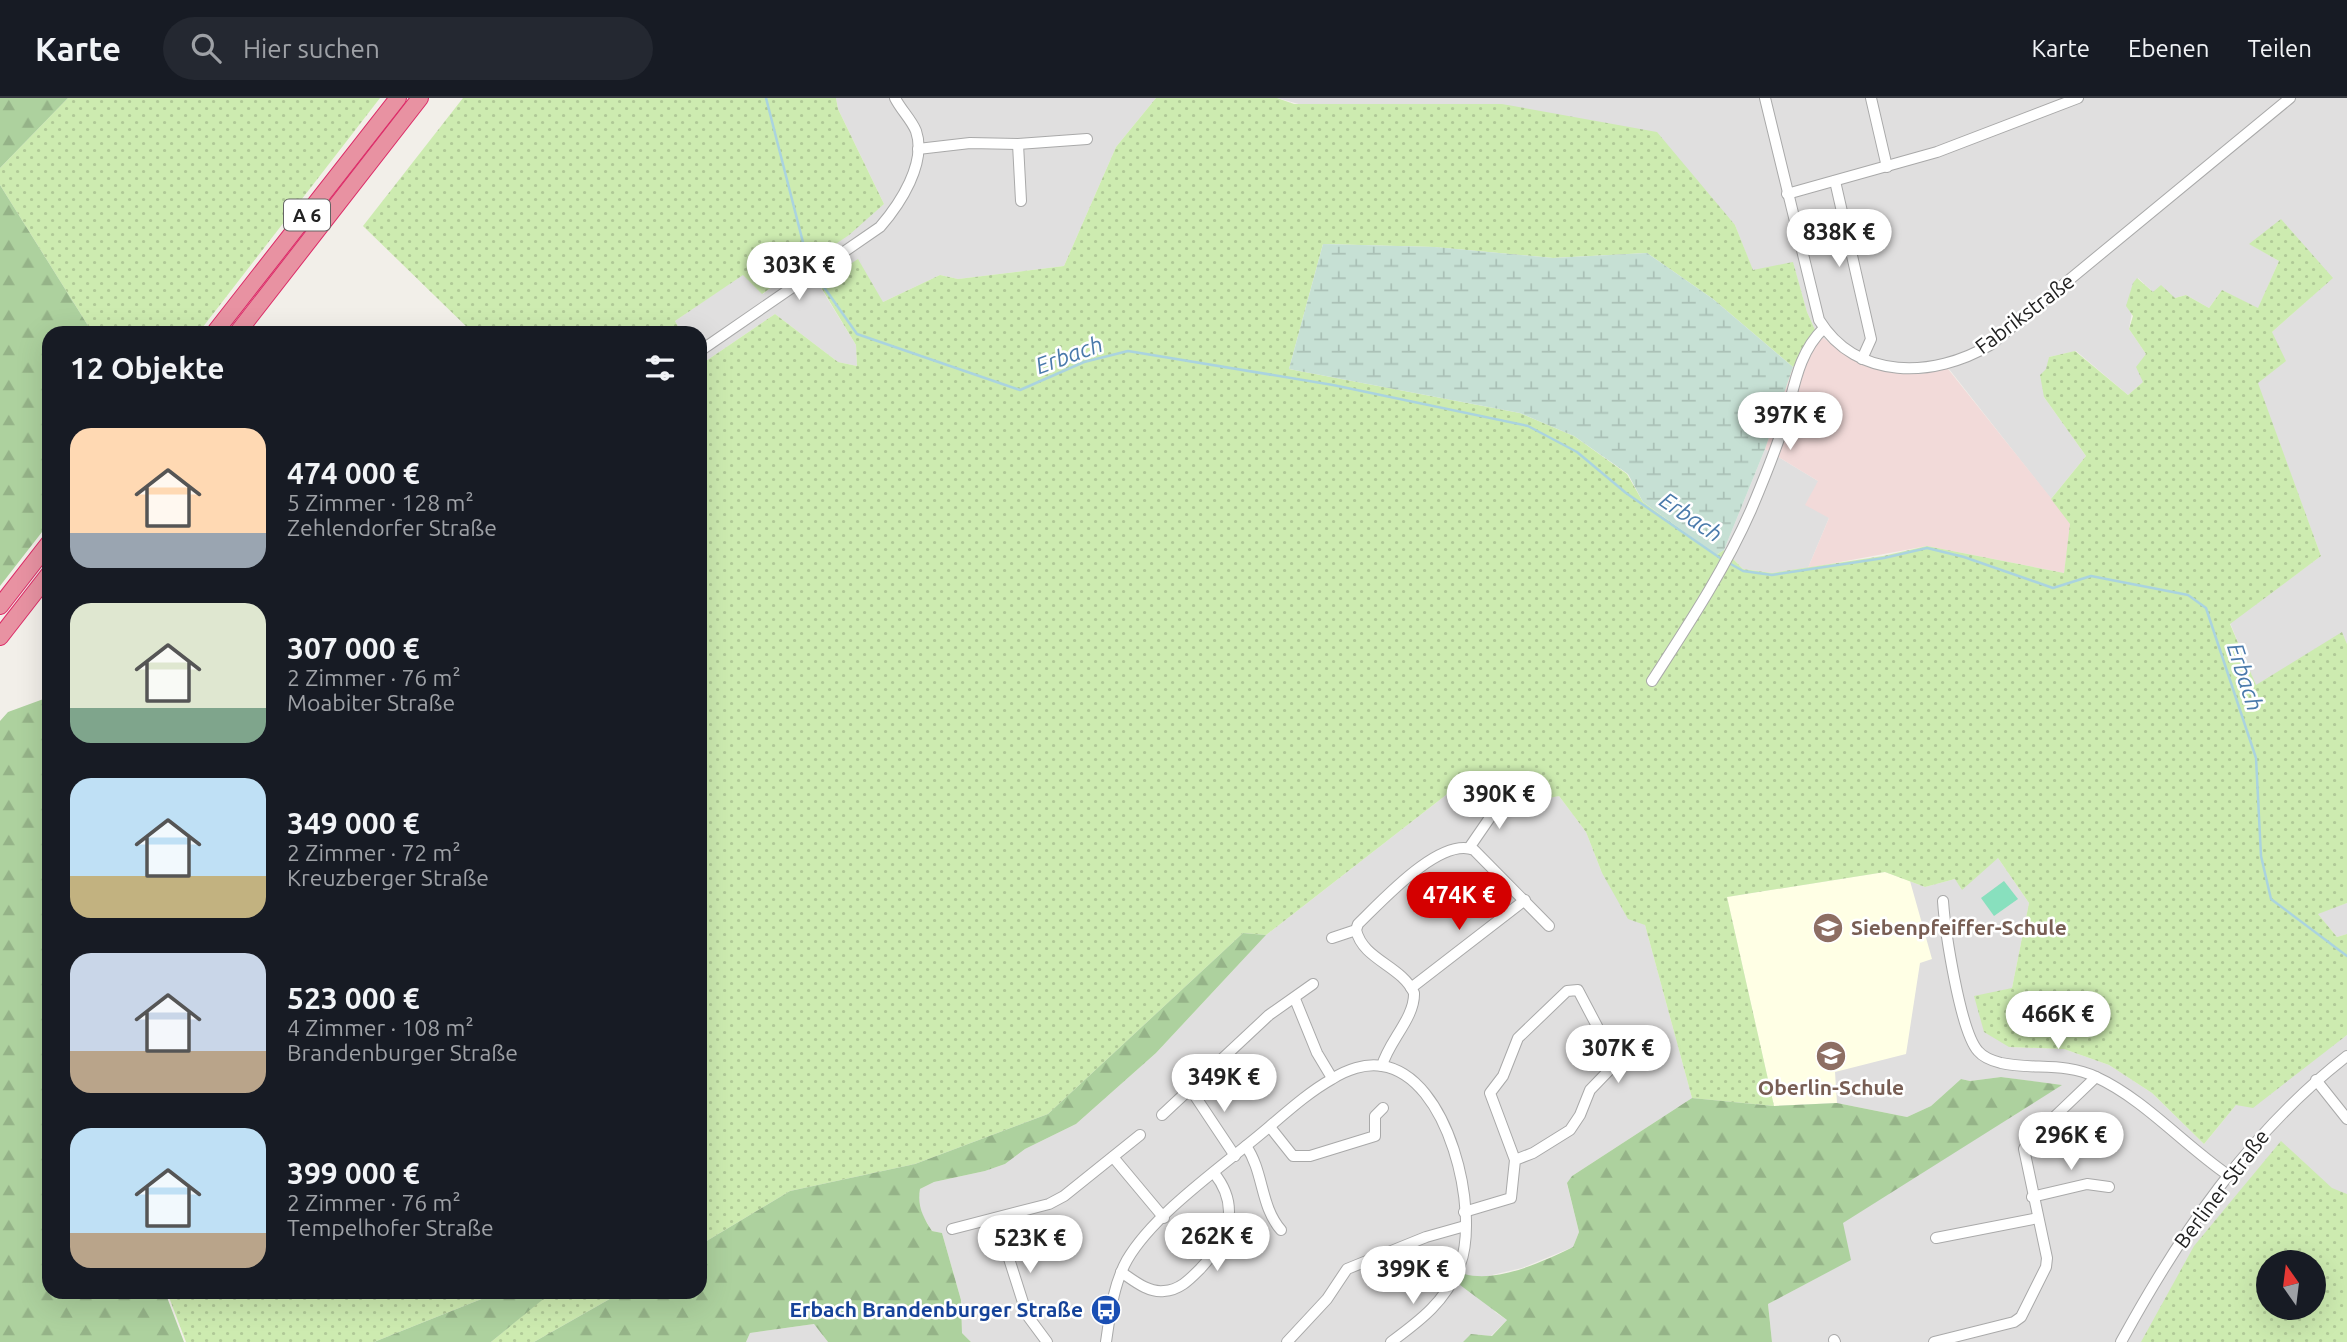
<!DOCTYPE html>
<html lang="de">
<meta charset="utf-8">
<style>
:root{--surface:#171b24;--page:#242831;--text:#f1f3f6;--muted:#9ea1a6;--line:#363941;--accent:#d40000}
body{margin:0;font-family:Ubuntu,sans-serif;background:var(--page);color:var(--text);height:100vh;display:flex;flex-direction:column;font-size:26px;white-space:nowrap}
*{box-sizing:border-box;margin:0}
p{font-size:23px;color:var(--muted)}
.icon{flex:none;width:38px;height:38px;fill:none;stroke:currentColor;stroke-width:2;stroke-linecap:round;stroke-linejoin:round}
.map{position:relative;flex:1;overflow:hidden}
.drawer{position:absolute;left:42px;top:228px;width:665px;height:973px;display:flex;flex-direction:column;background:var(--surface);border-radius:21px;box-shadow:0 7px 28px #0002}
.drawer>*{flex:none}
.needle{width:46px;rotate:346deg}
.controls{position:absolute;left:2256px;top:1152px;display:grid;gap:14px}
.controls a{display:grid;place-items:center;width:70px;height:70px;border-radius:50%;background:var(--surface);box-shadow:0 7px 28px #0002;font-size:35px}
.price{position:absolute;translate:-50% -60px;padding:0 16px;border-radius:24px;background:#fff;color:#222;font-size:23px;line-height:46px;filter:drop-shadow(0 2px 4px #0008)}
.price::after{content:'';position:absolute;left:50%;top:42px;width:21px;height:16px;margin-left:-10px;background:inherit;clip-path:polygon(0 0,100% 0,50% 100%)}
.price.active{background:var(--accent);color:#fff}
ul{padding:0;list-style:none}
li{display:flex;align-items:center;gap:21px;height:175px;padding:0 28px}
li span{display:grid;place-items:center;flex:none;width:196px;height:140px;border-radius:21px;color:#555}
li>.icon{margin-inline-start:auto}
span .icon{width:84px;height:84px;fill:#fffc;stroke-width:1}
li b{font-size:30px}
h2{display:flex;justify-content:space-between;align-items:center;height:84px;padding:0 28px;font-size:30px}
header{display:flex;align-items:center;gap:42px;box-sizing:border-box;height:98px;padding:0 35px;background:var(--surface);border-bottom:2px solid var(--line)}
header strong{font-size:33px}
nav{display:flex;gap:38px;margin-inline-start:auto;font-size:24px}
.search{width:490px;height:63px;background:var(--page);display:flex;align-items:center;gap:18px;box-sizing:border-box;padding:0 24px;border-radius:38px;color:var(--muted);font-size:26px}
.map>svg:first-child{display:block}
.residential{fill:#e0dfdf;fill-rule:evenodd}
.commercial{fill:#f2dad9}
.education{fill:#ffffe5}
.grass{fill:url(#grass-dots);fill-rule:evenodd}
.forest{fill:url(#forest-firs)}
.wetland{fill:url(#wetland-marsh)}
.pitch{fill:#88e0be}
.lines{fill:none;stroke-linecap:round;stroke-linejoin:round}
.stream{stroke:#aad3df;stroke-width:2.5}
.minor-casing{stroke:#a9a9a9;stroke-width:12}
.highway-casing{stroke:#dc2a67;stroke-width:18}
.minor{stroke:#fff;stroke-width:10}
.highway{stroke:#e892a2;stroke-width:16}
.labels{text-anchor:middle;stroke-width:5;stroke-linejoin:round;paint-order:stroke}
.shield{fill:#fff;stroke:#646464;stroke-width:2}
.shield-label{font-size:19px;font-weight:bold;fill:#222}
.street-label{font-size:21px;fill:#222;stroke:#fff}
.education-label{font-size:21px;font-weight:bold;fill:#785e54;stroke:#fff;text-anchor:start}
.transit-label{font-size:21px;font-weight:bold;fill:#164399;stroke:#fff;text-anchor:end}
.water-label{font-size:23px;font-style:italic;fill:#4a7aab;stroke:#fff}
</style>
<header>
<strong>Karte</strong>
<div class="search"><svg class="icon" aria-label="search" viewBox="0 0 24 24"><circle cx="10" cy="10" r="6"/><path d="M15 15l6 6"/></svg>Hier suchen</div>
<nav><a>Karte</a><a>Ebenen</a><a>Teilen</a></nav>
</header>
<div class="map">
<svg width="2347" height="1244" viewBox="0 0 2347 1244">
<defs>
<pattern id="grass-dots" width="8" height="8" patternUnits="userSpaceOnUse" patternTransform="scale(1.75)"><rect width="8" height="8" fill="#cdebb0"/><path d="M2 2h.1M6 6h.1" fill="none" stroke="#b0c997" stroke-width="1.8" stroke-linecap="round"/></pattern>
<pattern id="forest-firs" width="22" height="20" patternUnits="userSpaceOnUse" patternTransform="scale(1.75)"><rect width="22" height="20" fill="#add19e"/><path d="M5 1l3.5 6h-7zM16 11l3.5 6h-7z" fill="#95b388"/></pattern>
<pattern id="wetland-marsh" width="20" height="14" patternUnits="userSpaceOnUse" patternTransform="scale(1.75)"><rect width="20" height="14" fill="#c6e0d4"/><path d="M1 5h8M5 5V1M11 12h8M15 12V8" fill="none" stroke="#aac0b6"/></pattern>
</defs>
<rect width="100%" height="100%" fill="#f2efe9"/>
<g class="residential">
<path d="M836,0H1156L1116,49L1064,168L958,181L940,177L883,204L825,183L819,187L856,247L857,268L838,264L775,216L700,267V234H681L675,223L743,176L763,196L884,106L838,11Z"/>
<path d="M1277,0H2347V546L2342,535L2256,588L2230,525L2321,458L2257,285L2272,234L2332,180L2250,146L2279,163L2258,211L2222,192L2209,210L2186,197L2175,200L2153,194L2138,180L2129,231L2146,256L2143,284L2128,297L2076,253L2049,259L2044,299L2086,358L2051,401L1949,271L1920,276L1898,275L1838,251L1816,234L1807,214L1793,165L1753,173L1735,127Z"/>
<path d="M1765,351L1818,383L1829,420L1808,470L1772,475L1743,471L1724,452Z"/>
<path d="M1516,681L1545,701L1559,698L1586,734L1602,775L1645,827L1692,1000L1572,1078L1567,1086L1579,1134L1573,1149L1522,1170L1479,1180L1495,1214L1507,1222L1491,1238L1472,1236L1463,1244H971L962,1235L961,1202L942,1135L932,1133L923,1118L918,1103L920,1091L934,1084L985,1073L1005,1066L1025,1051L1076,1026L1156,955L1266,837L1464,683H1474L1490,694Z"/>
<path d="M1998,760L2029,805L2012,890L2009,949L2064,951L2109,967L2152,995L2204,1046L2236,1007L2347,937V1244H1772L1768,1206L1850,1162L1842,1125L2061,987L2001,979L1970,983L1961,981L1931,1008L1907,1019L1837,1005L1774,1008L1885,774L1925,789L1955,781ZM2268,1164H2314V1209H2268Z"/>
<path d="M2347,805V836L2337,839L2317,815Z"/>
<path d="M814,1226L828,1244H746L750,1235Z"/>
</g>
<path class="commercial" d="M1816,234L1838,251L1898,275L1920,276L1948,271L2071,425L2064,475L1927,448L1808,470L1829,420L1805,407L1818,383L1765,351L1793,269Z"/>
<path class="education" d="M1885,774L1910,783L1932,861L1920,865L1906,956L1835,974L1837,1005L1774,1008L1727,799Z"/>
<g class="grass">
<path d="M68,0H380L199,234H92L0,87V70Z"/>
<path d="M463,0H836L838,11L884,106L849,137L762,196L743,177L675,223L681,234H472L363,128Z"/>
<path d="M1156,0H1277L1294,6H1502L1657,34L1735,127L1753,172L1793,164L1807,214L1816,234L1793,269L1713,201L1647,155L1553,160L1434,149L1323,146L1289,271L1520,315L1574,338L1627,376L1643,404L1716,457L1724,452L1743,471L1772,475L1883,458L1927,448L2064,475L2070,426L2051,401L2086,358L2044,299L2040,277L2046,271L2049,259L2075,253L2128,297L2143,284L2136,269L2146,256L2129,231L2133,218L2126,208L2133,185L2137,180L2153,194L2161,187L2175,200L2186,197L2209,210L2222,192L2258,210L2279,163L2249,146L2281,121L2333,180L2272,234L2286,263L2258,285L2321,458L2230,526L2256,587L2342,534L2347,546V805L2318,816L2337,839L2347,836V937L2253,1010L2236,1007L2204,1046L2152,995L2109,967L2064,951L2009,949L1984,934L1974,898L2012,890L2029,805L1998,760L1962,792L1955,781L1925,789L1885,774L1727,799L1774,1008L1692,1000L1645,827L1628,821L1602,775L1586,734L1559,698L1545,701L1516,681L1508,684L1500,696L1490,694L1474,683H1464L1266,837L1243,835L1048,1016L915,1066L790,1093L700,1147V267L775,216L838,264L857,268L856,247L819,186L858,161L883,204L940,177L958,181L1064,168L1116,49Z"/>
<path d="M2281,1043L2332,1090L2347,1096V1244H2141L2194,1148ZM2268,1164H2314V1209H2268Z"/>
<path d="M167,1194H499L374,1244H186Z"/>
<path d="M551,1194H622L534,1244H491Z"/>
</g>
<g class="forest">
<path d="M0,0H68L0,70Z"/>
<path d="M0,87L92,234H49V425L0,488Z"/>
<path d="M49,599V1194H165L184,1244H0V623L8,614Z"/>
<path d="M1243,835L1266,837L1156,955L1076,1026L1025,1051L1005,1066L985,1073L934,1084L920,1091C917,1108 923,1119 932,1133L942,1135L961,1202L962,1235L971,1244H828L814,1226L750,1235L746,1244H534L622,1194H700V1147L790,1093L915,1066L1048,1016Z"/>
<path d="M2001,979L2062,987L1843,1125L1851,1162L1768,1206L1772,1244H1463L1471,1236L1492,1238L1507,1222L1460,1187L1464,1176C1498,1185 1542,1164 1573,1149L1579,1134L1567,1085L1572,1078L1692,1000L1774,1008L1837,1005L1907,1019L1931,1008L1961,981L1970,983Z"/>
<path d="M499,1194H552L491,1244H374Z"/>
</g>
<path class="wetland" d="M1323,146L1435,149L1553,160L1647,155L1713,201L1793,269L1765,351L1724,452L1716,457L1643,404L1628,376L1574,338L1520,315L1289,271Z"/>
<path class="pitch" d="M2004,783L2018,801L1994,818L1981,800Z"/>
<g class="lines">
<g class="stream">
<path d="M766,0L807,160"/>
<path d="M819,182L857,236L1020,292L1084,264L1128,253L1333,287L1528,328L1577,354L1626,395L1723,462"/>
<path d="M1729,465L1743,473L1772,477L1884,460L1927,450L1964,459L2053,490L2091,478L2188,497L2206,510L2256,660L2261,758L2271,801L2347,858"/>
</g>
<g class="minor-casing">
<g id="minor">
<path d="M1765,0L1819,222C1857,283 1934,280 1990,247L2290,0"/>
<path d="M1871,0L1887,69"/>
<path d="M1018,46L1021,103"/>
<path d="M918,51L970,45L1018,46L1087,41"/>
<path d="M1835,83L1871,241L1862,261"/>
<path d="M1787,96L1937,54L2078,0"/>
<path d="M700,253L880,129C900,106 927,65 916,33C911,21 901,12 895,0"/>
<path d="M1652,583C1688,527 1724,473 1751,412C1762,386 1773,359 1782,332C1794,296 1795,258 1824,230"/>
<path d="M1469,750L1491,718L1495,702"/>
<path d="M1943,803C1945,832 1960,933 1978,953C1983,959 1993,963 2001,965C2033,972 2065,964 2096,979C2144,1001 2184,1047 2228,1077"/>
<path d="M1332,840L1356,832"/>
<path d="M1411,890L1525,802"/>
<path d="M1295,901L1317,955L1332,980"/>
<path d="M1382,968C1388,944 1415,920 1414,895C1401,867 1363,862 1356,832L1358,826C1381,804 1440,738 1474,752L1549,828"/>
<path d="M2316,982L2347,1021"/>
<path d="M1191,992L1235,1058"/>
<path d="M1162,1017L1269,917L1313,886"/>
<path d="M1270,1029L1293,1058H1310L1375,1038V1018L1383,1010"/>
<path d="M1246,1048C1264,1074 1260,1108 1281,1132"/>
<path d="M1113,1059L1164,1120"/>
<path d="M2032,1099L2087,1086L2109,1089"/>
<path d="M1464,1114L1511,1100L1515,1062L1490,995L1503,978L1518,940L1567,893L1578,892L1598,930L1614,949L1617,964L1590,992L1580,1017L1570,1032L1533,1055L1515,1062"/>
<path d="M996,1120L1027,1217L1047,1244"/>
<path d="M952,1131L1049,1106L1064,1098L1140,1037"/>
<path d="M1936,1140L2038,1120"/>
<path d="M1121,1174C1133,1182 1148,1195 1164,1193C1180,1192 1190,1181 1200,1171C1227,1142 1242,1110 1214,1075"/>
<path d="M1834,1242L1835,1244"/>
<path d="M1106,1244C1110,1217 1113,1187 1127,1162C1155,1114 1226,1066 1269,1029C1289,1012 1309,994 1332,981C1346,972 1365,965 1382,968C1449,978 1480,1114 1460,1167C1446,1203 1421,1222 1391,1244"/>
<path d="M1287,1244L1327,1201L1347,1171L1426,1139L1465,1128"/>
<path d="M1934,1244L2014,1224L2021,1219L2046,1169L2047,1160L2024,1051L2027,1045L2096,979"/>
<path d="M2121,1244C2180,1136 2249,1034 2347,958"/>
</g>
</g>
<g class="highway-casing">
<g id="highway">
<path d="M215,234L398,0"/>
<path d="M238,234L420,0"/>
<path d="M0,508L49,445"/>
<path d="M0,539L49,476"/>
</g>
</g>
<use href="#minor" class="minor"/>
<use href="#highway" class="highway"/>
</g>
<defs>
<g id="school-disc" transform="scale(1.575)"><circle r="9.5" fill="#8d6e63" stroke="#fff"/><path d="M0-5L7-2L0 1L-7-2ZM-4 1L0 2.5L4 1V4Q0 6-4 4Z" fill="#fff"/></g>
<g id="bus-disc" transform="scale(1.575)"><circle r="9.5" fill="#1a4fb4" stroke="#fff"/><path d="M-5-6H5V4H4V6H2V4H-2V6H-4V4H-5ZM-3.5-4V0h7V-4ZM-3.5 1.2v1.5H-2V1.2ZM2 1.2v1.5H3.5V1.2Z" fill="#fff"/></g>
</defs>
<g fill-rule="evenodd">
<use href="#school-disc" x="1828" y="830"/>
<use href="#school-disc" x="1831" y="958"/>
<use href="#bus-disc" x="1106" y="1212"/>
</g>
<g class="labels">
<rect class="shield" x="284" y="101.5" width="46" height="31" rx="5"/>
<g class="shield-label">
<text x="307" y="124">A 6</text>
</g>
<g class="street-label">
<text transform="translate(2025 216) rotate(-37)" y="7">Fabrikstraße</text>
<text transform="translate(2222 1091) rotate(-53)" y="7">Berliner Straße</text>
</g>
<g class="education-label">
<text x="1851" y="837">Siebenpfeiffer-Schule</text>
<text x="1831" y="997" text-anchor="middle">Oberlin-Schule</text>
</g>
<g class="transit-label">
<text x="1083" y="1219">Erbach Brandenburger Straße</text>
</g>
<g class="water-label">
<text transform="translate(1069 257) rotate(-20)" y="8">Erbach</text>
<text transform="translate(1691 419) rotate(34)" y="8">Erbach</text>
<text transform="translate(2245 579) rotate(72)" y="8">Erbach</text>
</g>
</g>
</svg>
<div class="controls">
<a><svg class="needle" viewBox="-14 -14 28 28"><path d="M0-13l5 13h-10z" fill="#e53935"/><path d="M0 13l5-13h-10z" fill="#9ea1a6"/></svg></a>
</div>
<b class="price" style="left:1839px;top:171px">838K €</b>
<b class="price" style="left:799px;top:204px">303K €</b>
<b class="price" style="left:1790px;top:354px">397K €</b>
<b class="price" style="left:1499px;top:733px">390K €</b>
<b class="price active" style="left:1459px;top:834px">474K €</b>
<b class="price" style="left:2058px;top:953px">466K €</b>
<b class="price" style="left:1618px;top:987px">307K €</b>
<b class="price" style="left:1224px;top:1016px">349K €</b>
<b class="price" style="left:2071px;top:1074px">296K €</b>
<b class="price" style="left:1217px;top:1175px">262K €</b>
<b class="price" style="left:1030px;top:1177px">523K €</b>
<b class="price" style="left:1413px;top:1208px">399K €</b>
<section class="drawer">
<h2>12 Objekte<svg class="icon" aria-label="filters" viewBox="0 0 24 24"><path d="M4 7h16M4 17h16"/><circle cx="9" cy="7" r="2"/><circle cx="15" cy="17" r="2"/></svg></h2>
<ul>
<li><span style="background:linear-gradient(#ffd9b3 75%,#9aa5b1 0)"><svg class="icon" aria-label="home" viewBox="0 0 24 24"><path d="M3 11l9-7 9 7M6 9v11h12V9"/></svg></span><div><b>474 000 €</b><p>5 Zimmer · 128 m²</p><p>Zehlendorfer Straße</p></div></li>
<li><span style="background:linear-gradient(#dfe7d0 75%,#7fa58c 0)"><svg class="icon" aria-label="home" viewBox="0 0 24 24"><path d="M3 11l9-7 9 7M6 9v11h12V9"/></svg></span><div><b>307 000 €</b><p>2 Zimmer · 76 m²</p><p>Moabiter Straße</p></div></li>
<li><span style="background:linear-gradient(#bfe0f5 70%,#c2b280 0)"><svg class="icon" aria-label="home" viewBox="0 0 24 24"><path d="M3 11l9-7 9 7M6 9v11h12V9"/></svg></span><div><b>349 000 €</b><p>2 Zimmer · 72 m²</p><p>Kreuzberger Straße</p></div></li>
<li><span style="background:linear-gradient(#c9d6e8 70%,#b9a48a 0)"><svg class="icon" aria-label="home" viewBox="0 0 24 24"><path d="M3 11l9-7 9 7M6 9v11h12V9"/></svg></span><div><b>523 000 €</b><p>4 Zimmer · 108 m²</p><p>Brandenburger Straße</p></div></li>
<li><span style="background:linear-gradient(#bfe0f5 75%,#b9a48a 0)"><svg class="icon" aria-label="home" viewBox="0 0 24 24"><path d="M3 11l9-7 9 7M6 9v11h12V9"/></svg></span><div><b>399 000 €</b><p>2 Zimmer · 76 m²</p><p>Tempelhofer Straße</p></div></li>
</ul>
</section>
</div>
